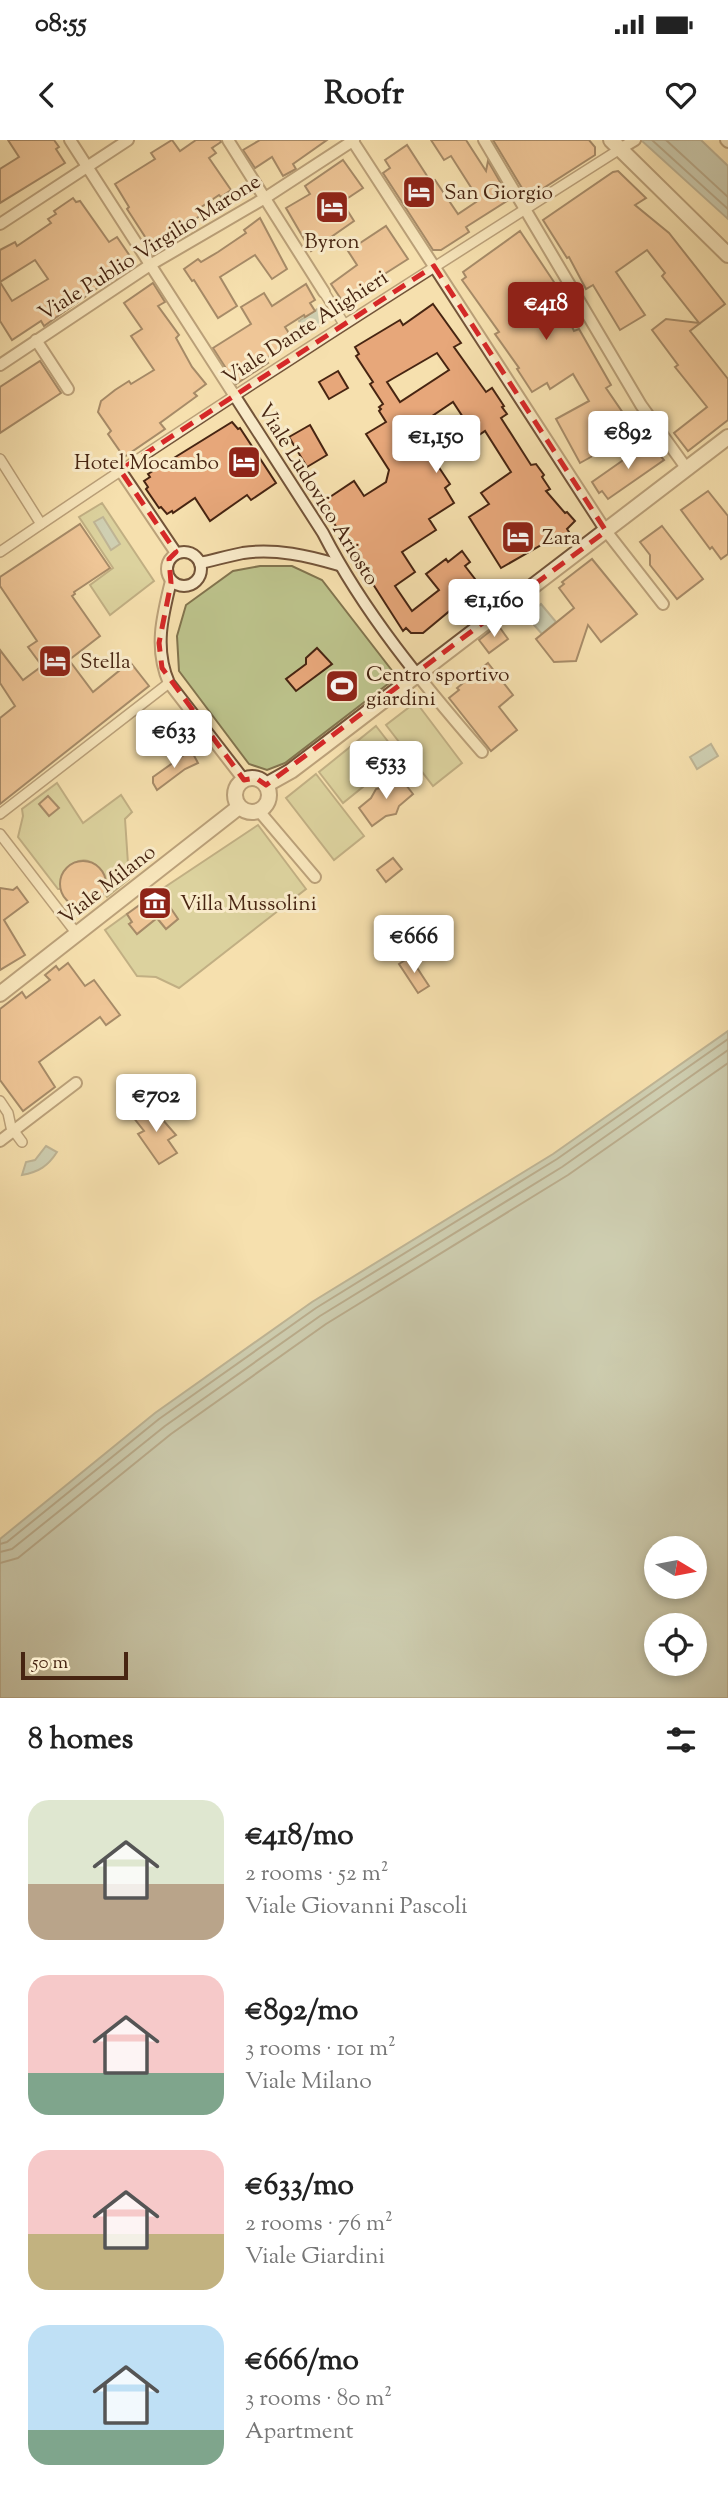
<!DOCTYPE html>
<meta charset="utf-8">
<style>
:root{--surface:#fff;--page:#f6f6f6;--text:#222;--muted:#767676;--accent:#8f2418}
body{margin:0;font-family:"Sorts Mill Goudy",serif;background:var(--page);color:var(--text);height:100vh;display:flex;flex-direction:column;font-size:26px;white-space:nowrap}
*{box-sizing:border-box;margin:0}
p{font-size:23px;color:var(--muted)}
.icon{flex:none;width:38px;height:38px;fill:none;stroke:currentColor;stroke-width:2;stroke-linecap:round;stroke-linejoin:round}
.map{position:relative;height:1558px;overflow:hidden}
.drawer{display:flex;flex-direction:column;background:var(--surface);flex:1}
.drawer>*{flex:none}
.needle{width:46px;rotate:100deg}
.tools{position:absolute;left:644px;top:1396px;display:grid;gap:14px}
.tools a{display:grid;place-items:center;width:63px;height:63px;border-radius:50%;background:var(--surface);box-shadow:0 4px 10px #0003;font-size:35px}
.scale{position:absolute;left:21px;bottom:18px;width:107px;box-sizing:border-box;padding-left:7px;border:4px solid #472512;border-top:0;font-size:19px;line-height:24px;white-space:nowrap;color:#472512;-webkit-text-stroke:5px #f9ebca;paint-order:stroke}
.price{position:absolute;translate:-50% -60px;padding:0 16px;border-radius:7px;background:#fff;color:#222;font-size:23px;line-height:46px;filter:drop-shadow(0 2px 4px #0008)}
.price::after{content:'';position:absolute;left:50%;top:42px;width:21px;height:16px;margin-left:-10px;background:inherit;clip-path:polygon(0 0,100% 0,50% 100%)}
.price.current{background:var(--accent);color:#fff}
ul{padding:0;list-style:none}
li{display:flex;align-items:center;gap:21px;height:175px;padding:0 28px}
li span{display:grid;place-items:center;flex:none;width:196px;height:140px;border-radius:21px;color:#555}
li>.icon{margin-inline-start:auto}
span .icon{width:84px;height:84px;fill:#fffc;stroke-width:1}
li b{font-size:30px}
h2{display:flex;justify-content:space-between;align-items:center;height:84px;padding:0 28px;font-size:30px}
.status{display:flex;justify-content:space-between;align-items:center;height:49px;padding:0 35px;background:var(--surface);direction:ltr}
.status svg{height:19px;fill:currentColor}
header{display:flex;justify-content:space-between;align-items:center;height:91px;padding:0 28px;background:var(--surface);font-size:32px;font-weight:700}
.map>svg:first-child{display:block}
.green{fill:#bcc28b;stroke:#82744e;stroke-width:2}
.water{fill:#a0bbb5;stroke:#7c7f74;stroke-width:2;fill-rule:evenodd}
.lines{fill:none;stroke-linecap:round;stroke-linejoin:round}
.shore{stroke:#747064;stroke-width:2}
.building{fill:#e7a77a;stroke:#472512;stroke-width:2;fill-rule:evenodd}
.pedestrian-casing{stroke:#735439;stroke-width:12}
.minor-casing{stroke:#735439;stroke-width:14}
.tertiary-casing{stroke:#735439;stroke-width:18}
.pedestrian{stroke:#f9ebca;stroke-width:9}
.minor{stroke:#f9ebca;stroke-width:10}
.tertiary{stroke:#f9ebca;stroke-width:14}
.marked{fill:none;stroke:#d62828;stroke-width:5;stroke-dasharray:14 9;stroke-linejoin:round}
.labels{text-anchor:middle;stroke-width:6;stroke-linejoin:round;paint-order:stroke}
.poi-label{font-size:21px;fill:#472512;stroke:#f9ebca;text-anchor:start}
.street-label{font-size:21px;fill:#472512;stroke:#f9ebca}
</style>
<div class="status"><b>08:55</b><svg viewBox="0 0 49 12"><path d="M0 12V9h3v3zM5 12V6h3v6zM10 12V3h3v9zM15 12V0h3v12zM26 1h20v11H26zM47 4h2v5h-2z"/></svg></div>
<header><svg class="icon" aria-label="back" viewBox="0 0 24 24"><path d="M15 5l-7 7 7 7"/></svg>Roofr<svg class="icon" aria-label="heart" viewBox="0 0 24 24"><path d="M12 20l-8-8c-3-5 5-10 8-4 3-6 11-1 8 4z"/></svg></header>
<div class="map">
<svg width="728" height="1558" viewBox="0 0 728 1558">
<rect width="100%" height="100%" fill="#f6e0ae"/>
<filter id="stains"><feTurbulence type="fractalNoise" baseFrequency=".00286" numOctaves="4"/><feColorMatrix values="0 0 0 0 .2 0 0 0 0 .09 0 0 0 0 .02 0 0 0 .5 -.17"/></filter>
<radialGradient id="worn" r=".72"><stop offset=".6" stop-color="#630" stop-opacity="0"/><stop offset="1" stop-color="#630" stop-opacity=".3"/></radialGradient>
<g class="green">
<path d="M102,363L154,441L110,475L90,445L113,428L79,377Z"/>
<path d="M260,426H292L322,440L397,537L285,623L267,630L249,624L179,531L177,496L186,465L233,431Z"/>
<path d="M416,562L462,623L433,646L386,585Z"/>
<path d="M376,586L400,617L343,663L319,632Z"/>
<path d="M316,634L364,696L334,720L286,658Z"/>
<path d="M57,643L83,683L121,655L132,672L125,679L129,739L107,757C102,749 107,740 101,731C86,708 59,726 61,749H58L18,697L23,676L22,669Z"/>
<path d="M258,685L306,749L179,848L156,837L137,836L105,790L127,774L132,782L129,784L137,794L157,778L166,789L178,779L159,751Z"/>
</g>
<g class="water">
<path d="M641,0H701L728,26V79Z"/>
<path d="M319,168L327,181L307,193L299,181Z"/>
<path d="M103,377L120,404L111,410L94,382Z"/>
<path d="M541,464L556,482L542,494L527,477Z"/>
<path d="M711,604L718,616L697,629L690,617Z"/>
<path d="M728,891V1558H0V1399L155,1273L312,1162L553,1014ZM656,1409H695V1447H656ZM656,1486H695V1524H656Z"/>
<path d="M46,1006L57,1012C48,1026 39,1032 22,1035L26,1022L35,1020Z"/>
</g>
<g class="lines">
<g class="shore">
<path d="M652,0L728,69"/>
<path d="M666,0L728,57"/>
<path d="M0,1404L7,1402L159,1279L316,1168L557,1019L728,899"/>
<path d="M0,1412L12,1409L165,1286L320,1176L562,1027L728,910"/>
<path d="M0,1423L18,1418L171,1294L326,1184L568,1035L728,923"/>
</g>
</g>
<g class="building">
<path d="M8,0H54L59,7L56,9L65,23L0,63V29L19,17Z"/>
<path d="M172,0L180,11L196,0H220L221,2L212,8L216,13L209,18L231,50L221,57L219,55L197,70L201,75L153,109L127,69L129,67L115,44L155,19L151,13Z"/>
<path d="M260,0H327L293,24L296,29L283,36L272,17L255,28L243,10Z"/>
<path d="M431,0H466L486,31L488,21L510,59L466,87L469,92L441,110H433L383,33L390,28L385,20L407,5L431,42L435,40L458,74L479,60L451,16L444,20Z"/>
<path d="M493,0H589L595,7V15L528,58Z"/>
<path d="M343,20L363,48L342,62L354,81L311,111L286,68L310,54L305,46Z"/>
<path d="M618,31L646,58L635,65L669,93L725,164L690,191L728,239V280L688,311L674,293L707,267L675,227L678,225L652,190L666,179L699,183L662,136L665,133L647,110L616,132L645,175L620,190L593,145L586,149L569,117L567,118L543,80L613,32Z"/>
<path d="M73,58L76,62L80,61L109,102L117,97L134,122L44,186L41,181L12,200L0,181V142L12,161L48,139L35,120L0,142V110L15,102L17,106L51,83L48,79L56,74L54,71Z"/>
<path d="M260,78L287,129L272,139L255,115L220,137L237,166L218,178L194,140L192,141L184,129L198,119L201,122L218,112L246,93L244,90Z"/>
<path d="M386,86L408,119L372,142L376,148L347,168L331,144L357,125L348,111Z"/>
<path d="M520,91L554,142L552,144L574,191L579,189L611,245L606,248L636,292L580,323L556,279L589,261L573,234L550,249L547,243L532,252L517,229L519,228L495,194L499,192L462,140L466,137L463,132Z"/>
<path d="M153,143L165,162L158,166L179,195L176,198L192,227L206,244L194,253L197,256L160,283L165,289L124,317L108,294L111,291L98,272L101,261L115,250L129,241L131,244L154,230L131,196L142,189L124,163Z"/>
<path d="M306,144L315,160L310,163L315,171L305,177L304,175L285,187L294,201L265,219L268,223L236,244L213,208L251,184L241,167L264,153L272,166Z"/>
<path d="M433,164L461,203L454,207L486,252L492,248L504,266L502,267L507,274L501,278L531,325L536,324L544,335L542,337L550,349L546,351L565,373L567,372L575,381L567,389L569,392L560,399L557,396L501,428L469,377L489,364L481,353L511,332L485,291L476,297L453,262L416,287L440,324L438,326L450,344L445,348L454,363L429,379L436,390L402,412L415,432L395,446L412,471L439,450L426,434L446,419L448,422L462,411L470,422L465,426L485,452L481,456L489,465L470,482L462,481L452,469L423,493H411L406,488L403,491L321,363L354,341L364,356L386,342L389,330L366,294L386,282L379,271L381,269L379,267L383,264L370,244L373,242L356,216L359,214L355,207L400,180L403,185ZM437,213L449,230L400,262L387,242Z"/>
<path d="M40,221L61,253L0,293V247Z"/>
<path d="M338,231L348,248L329,259L319,242Z"/>
<path d="M232,282L238,289L240,288L276,343L251,360L247,355L210,381L195,358L173,373L172,371L167,374L161,367L159,368L146,349L148,347L144,341L150,337L148,334Z"/>
<path d="M310,285L327,315L307,327L289,297Z"/>
<path d="M649,302L664,320L608,359L602,351L599,353L592,342Z"/>
<path d="M708,351L728,376V414L721,419L712,407L710,409L681,370Z"/>
<path d="M80,384L110,428L74,452L75,454L72,456L100,496L69,520L93,552L130,522L149,546L0,664V578L15,566L0,543V510L23,540L42,526L28,507L37,501L0,446V437Z"/>
<path d="M662,386L703,439L677,459L650,425V415L640,402Z"/>
<path d="M592,419L637,474L601,502L588,485L576,521L554,522L536,499L574,468L559,448L564,444L562,442Z"/>
<path d="M498,485L508,499L489,513L479,500Z"/>
<path d="M317,508L332,524L296,551L286,539L306,524V518Z"/>
<path d="M488,523L513,555L499,567L517,590L491,611L449,558L459,550L457,548Z"/>
<path d="M191,610L198,623L185,629L157,650L153,643V637Z"/>
<path d="M399,636L413,654L399,666L396,674L386,676L372,686L359,668L371,658L376,649L384,647Z"/>
<path d="M48,656L59,668L49,676L39,664Z"/>
<path d="M393,718L402,729L386,742L377,730Z"/>
<circle cx="83" cy="744" r="23"/>
<path d="M17,747L28,762L4,780L25,815L0,830V748L13,750Z"/>
<path d="M159,751L178,779L166,789L157,778L137,794L129,784L132,782L127,774Z"/>
<path d="M410,817L429,846L418,853L399,824Z"/>
<path d="M68,823L85,846L94,840L120,875L106,885L100,877L39,922L55,947L23,971L0,940V869L22,852L26,858L50,840L45,835L56,826L59,830Z"/>
<path d="M149,964L176,995L168,1000L177,1013L159,1024L138,994L144,991L133,977Z"/>
</g>
<g class="lines">
<g class="pedestrian-casing">
<g id="pedestrian">
<path d="M324,152L344,184"/>
<path d="M0,319L41,384"/>
<path d="M0,412C204,273 412,141 620,9"/>
<path d="M0,674L169,543"/>
<path d="M0,694L77,794"/>
<path d="M0,961L8,973L11,987L22,1002"/>
</g>
</g>
<g class="minor-casing">
<g id="minor">
<path d="M70,0L323,393C364,473 423,544 482,612"/>
<path d="M228,0L324,152"/>
<path d="M352,0L606,391L663,464"/>
<path d="M484,0L641,265L687,329"/>
<path d="M726,0L728,2"/>
<path d="M620,9L635,0"/>
<path d="M0,84L128,0"/>
<path d="M36,200L68,249"/>
<path d="M0,225L150,125L265,58L354,0"/>
<path d="M120,330L176,413"/>
<circle cx="184" cy="429" r="17"/>
<path d="M200,423C214,420 228,416 243,413C275,408 309,416 339,425"/>
<path d="M171,441C162,477 154,509 169,543L244,640"/>
<path d="M259,671L315,737"/>
<path d="M0,1001L76,943"/>
</g>
</g>
<g class="tertiary-casing">
<g id="tertiary">
<path d="M611,0L728,115"/>
<circle cx="252" cy="655" r="17"/>
<path d="M266,645L291,631L324,606L728,297"/>
<path d="M0,854L239,667"/>
</g>
</g>
<use href="#pedestrian" class="pedestrian"/>
<use href="#minor" class="minor"/>
<use href="#tertiary" class="tertiary"/>
</g>
<path d="M0 0H728V1558H0ZM434,126L606,391L266,645L256,638L244,640L162,528L159,503L171,443L169,419L176,412L120,330Z" fill="#f6e0ae" fill-opacity=".55" fill-rule="evenodd"/>
<path class="marked" d="M434,126L606,391L266,645L256,638L244,640L162,528L159,503L171,443L169,419L176,412L120,330Z"/>
<defs>
<g id="hotel-square" transform="scale(1.75)"><rect x="-9" y="-9" width="18" height="18" rx="4" fill="#8f2418" stroke="#f9ebca"/><path d="M-6-4.5h1.5V1H6V5H4.5V3h-9V5H-6ZM-4 0a1.8 1.8 0 1 1 3.6 0ZM.5 0V-2.5h3Q6-2.5 6 0Z" fill="#fff"/></g>
<g id="stadium-square" transform="scale(1.75)"><rect x="-9" y="-9" width="18" height="18" rx="4" fill="#8f2418" stroke="#f9ebca"/><path d="M0-5a6.5 5 0 1 0 0 10a6.5 5 0 1 0 0-10ZM-3.5-1.8h7v3.6h-7Z" fill="#fff"/></g>
<g id="museum-square" transform="scale(1.75)"><rect x="-9" y="-9" width="18" height="18" rx="4" fill="#8f2418" stroke="#f9ebca"/><path d="M0-6L6-3V-2H-6V-3ZM-5-1h2V3h-2ZM-1-1h2V3h-2ZM3-1h2V3H3ZM-6 4H6V6H-6Z" fill="#fff"/></g>
</defs>
<g fill-rule="evenodd">
<use href="#hotel-square" x="419" y="52"/>
<use href="#hotel-square" x="332" y="67"/>
<use href="#hotel-square" x="244" y="322"/>
<use href="#hotel-square" x="518" y="397"/>
<use href="#hotel-square" x="55" y="521"/>
<use href="#stadium-square" x="342" y="546"/>
<use href="#museum-square" x="155" y="763"/>
</g>
<g class="labels">
<g class="poi-label">
<text x="444" y="59">San Giorgio</text>
<text x="332" y="108" text-anchor="middle">Byron</text>
<text x="219" y="329" text-anchor="end">Hotel Mocambo</text>
<text x="542" y="404">Zara</text>
<text x="80" y="528">Stella</text>
<text x="366" y="541">Centro sportivo<tspan x="366" dy="24">giardini</tspan></text>
<text x="180" y="770">Villa Mussolini</text>
</g>
<g class="street-label">
<text transform="translate(149 107) rotate(-32)" y="7">Viale Publio Virgilio Marone</text>
<text transform="translate(305 187) rotate(-33)" y="7">Viale Dante Alighieri</text>
<text transform="translate(319 354) rotate(58)" y="7">Viale Ludovico Ariosto</text>
<text transform="translate(107 744) rotate(-38)" y="7">Viale Milano</text>
</g>
</g>
<rect width="100%" height="100%" filter="url(#stains)"/>
<rect width="100%" height="100%" fill="url(#worn)"/>
</svg>
<div class="tools">
<a><svg class="needle" viewBox="-14 -14 28 28"><path d="M0-13l5 13h-10z" fill="#e53935"/><path d="M0 13l5-13h-10z" fill="#767676"/></svg></a>
<a><svg class="icon" aria-label="locate" viewBox="0 0 24 24"><circle cx="12" cy="12" r="6"/><path d="M12 2v4M12 18v4M2 12h4M18 12h4"/></svg></a>
</div>
<div class="scale">50 m</div>
<b class="price current" style="left:546px;top:202px">€418</b>
<b class="price" style="left:628px;top:331px">€892</b>
<b class="price" style="left:436px;top:335px">€1,150</b>
<b class="price" style="left:494px;top:499px">€1,160</b>
<b class="price" style="left:174px;top:630px">€633</b>
<b class="price" style="left:386px;top:661px">€533</b>
<b class="price" style="left:414px;top:835px">€666</b>
<b class="price" style="left:156px;top:994px">€702</b>
</div>
<section class="drawer">
<h2>8 homes<svg class="icon" aria-label="filters" viewBox="0 0 24 24"><path d="M4 7h16M4 17h16"/><circle cx="9" cy="7" r="2"/><circle cx="15" cy="17" r="2"/></svg></h2>
<ul>
<li><span style="background:linear-gradient(#dfe7d0 60%,#b9a48a 0)"><svg class="icon" aria-label="home" viewBox="0 0 24 24"><path d="M3 11l9-7 9 7M6 9v11h12V9"/></svg></span><div><b>€418/mo</b><p>2 rooms · 52 m²</p><p>Viale Giovanni Pascoli</p></div></li>
<li><span style="background:linear-gradient(#f6c9c9 70%,#7fa58c 0)"><svg class="icon" aria-label="home" viewBox="0 0 24 24"><path d="M3 11l9-7 9 7M6 9v11h12V9"/></svg></span><div><b>€892/mo</b><p>3 rooms · 101 m²</p><p>Viale Milano</p></div></li>
<li><span style="background:linear-gradient(#f6c9c9 60%,#c2b280 0)"><svg class="icon" aria-label="home" viewBox="0 0 24 24"><path d="M3 11l9-7 9 7M6 9v11h12V9"/></svg></span><div><b>€633/mo</b><p>2 rooms · 76 m²</p><p>Viale Giardini</p></div></li>
<li><span style="background:linear-gradient(#bfe0f5 75%,#7fa58c 0)"><svg class="icon" aria-label="home" viewBox="0 0 24 24"><path d="M3 11l9-7 9 7M6 9v11h12V9"/></svg></span><div><b>€666/mo</b><p>3 rooms · 80 m²</p><p>Apartment</p></div></li>
</ul>
</section>
